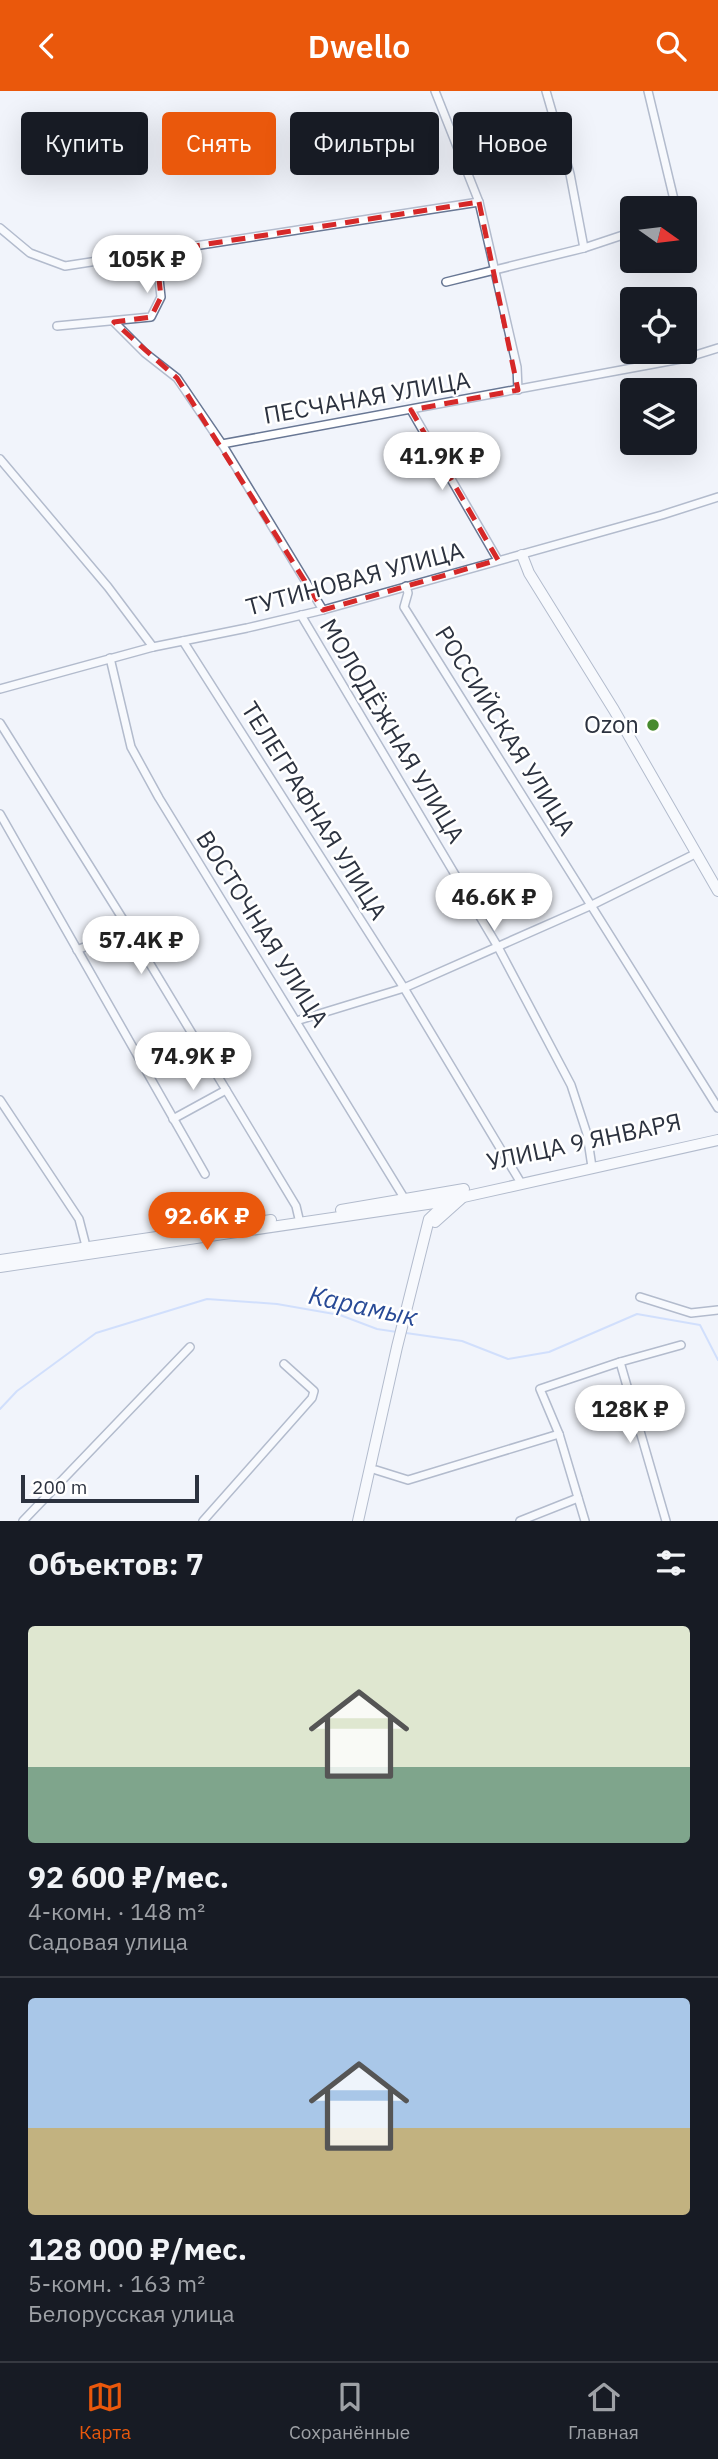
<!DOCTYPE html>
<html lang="ru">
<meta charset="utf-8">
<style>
:root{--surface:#171b24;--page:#20242c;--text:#f1f3f6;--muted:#9ea1a6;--line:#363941;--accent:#ea580c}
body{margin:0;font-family:"IBM Plex Sans",sans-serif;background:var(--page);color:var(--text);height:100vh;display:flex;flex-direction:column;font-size:26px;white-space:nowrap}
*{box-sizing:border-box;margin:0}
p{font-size:23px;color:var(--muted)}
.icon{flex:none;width:38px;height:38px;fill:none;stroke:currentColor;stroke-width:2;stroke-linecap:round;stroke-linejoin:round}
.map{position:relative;height:1430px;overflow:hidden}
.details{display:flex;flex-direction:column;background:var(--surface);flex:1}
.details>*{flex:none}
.hud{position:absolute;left:21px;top:21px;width:677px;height:63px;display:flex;gap:14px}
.needle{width:46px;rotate:104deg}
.tools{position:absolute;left:620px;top:105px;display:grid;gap:14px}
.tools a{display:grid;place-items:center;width:77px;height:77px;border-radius:7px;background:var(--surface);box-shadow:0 7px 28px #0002;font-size:35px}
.scale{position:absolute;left:21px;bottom:18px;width:178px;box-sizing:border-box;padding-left:7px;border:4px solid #2c323f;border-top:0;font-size:19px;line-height:24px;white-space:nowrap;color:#2c323f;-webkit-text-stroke:5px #fff;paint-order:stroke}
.price{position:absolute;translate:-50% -60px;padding:0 16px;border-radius:24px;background:#fff;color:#222;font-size:23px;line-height:46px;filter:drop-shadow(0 2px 4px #0008)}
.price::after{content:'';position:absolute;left:50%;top:42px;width:21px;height:16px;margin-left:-10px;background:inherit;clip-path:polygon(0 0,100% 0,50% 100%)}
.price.active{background:var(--accent);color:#fff}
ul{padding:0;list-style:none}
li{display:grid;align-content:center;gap:14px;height:371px;padding:0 28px}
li+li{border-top:2px solid var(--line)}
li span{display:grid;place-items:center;height:217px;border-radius:7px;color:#555}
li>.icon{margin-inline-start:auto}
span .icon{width:126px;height:126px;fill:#fffc;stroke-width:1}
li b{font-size:30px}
h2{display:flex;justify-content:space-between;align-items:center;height:84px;padding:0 28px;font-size:30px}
.tag{padding:0 24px;border-radius:7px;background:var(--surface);box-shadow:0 7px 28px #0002;font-size:24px;line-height:63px}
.tag.active{background:var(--accent);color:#fff}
header{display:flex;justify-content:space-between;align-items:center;height:91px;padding:0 28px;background:var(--accent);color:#fff;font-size:32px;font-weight:600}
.tabs{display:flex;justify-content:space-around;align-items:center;height:98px;border-top:2px solid var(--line);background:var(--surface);font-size:19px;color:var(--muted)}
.tabs a{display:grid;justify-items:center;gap:4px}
.tabs .active{color:var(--accent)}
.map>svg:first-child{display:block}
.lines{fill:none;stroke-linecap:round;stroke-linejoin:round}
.stream{stroke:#acc6fc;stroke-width:2}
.street-casing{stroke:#687794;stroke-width:10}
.secondary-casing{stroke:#687794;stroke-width:12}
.street{stroke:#fff;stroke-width:7}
.secondary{stroke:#fff;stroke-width:10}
.marked{fill:none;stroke:#d62828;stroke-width:5;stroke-dasharray:14 9;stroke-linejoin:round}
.poi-dot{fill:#478a2e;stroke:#fff;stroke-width:2.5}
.labels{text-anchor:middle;stroke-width:5;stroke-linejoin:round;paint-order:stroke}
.street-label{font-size:24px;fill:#2c323f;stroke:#fff}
.poi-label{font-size:24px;fill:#2c323f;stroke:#fff;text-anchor:end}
.water-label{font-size:26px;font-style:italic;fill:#284a96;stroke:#fff}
</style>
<header><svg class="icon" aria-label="back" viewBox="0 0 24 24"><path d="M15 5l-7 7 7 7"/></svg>Dwello<svg class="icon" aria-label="search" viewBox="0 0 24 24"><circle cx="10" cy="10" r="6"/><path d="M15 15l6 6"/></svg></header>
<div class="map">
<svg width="718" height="1430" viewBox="0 0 718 1430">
<rect width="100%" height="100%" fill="#f1f4fb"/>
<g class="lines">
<g class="stream">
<path d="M406,1242L462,1250L508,1268L549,1261L637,1223L700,1234L718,1269"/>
<path d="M0,1318L17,1300L96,1242L207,1208L277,1213L340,1224L377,1238L397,1241"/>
</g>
<g class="street-casing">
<g id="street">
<path d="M435,0L479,111L517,276L518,299"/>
<path d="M546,0L570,83L584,157"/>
<path d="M648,0L676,117"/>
<path d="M0,137L30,162L65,175L479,111"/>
<path d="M446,191L584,157L632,141"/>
<path d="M114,231L145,262L177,287L222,353L323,519"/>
<path d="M57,235L151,226L161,206L156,161"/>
<path d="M411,319L498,469"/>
<path d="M222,353L686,267L718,257"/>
<path d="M0,368L108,496L153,556"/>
<path d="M406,495L408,502L404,516L718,1017"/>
<path d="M301,524L498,856L571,994L587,1043L592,1076"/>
<path d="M183,550L404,897L521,1092"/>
<path d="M110,567L131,656L159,707L406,1110"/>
<path d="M0,598L153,556L247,537L323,519L662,424L718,406"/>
<path d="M0,632L129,838L296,1115L300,1132"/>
<path d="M0,723L205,1083"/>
<path d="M77,859L129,838"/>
<path d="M296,930L404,897L592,814L697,762"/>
<path d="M0,1009L79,1128L87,1159"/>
<path d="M173,1028L226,999"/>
<path d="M640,1206L691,1222L718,1219"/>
<path d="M620,1271L666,1430"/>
<path d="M376,1379L408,1389L559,1343"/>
<path d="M23,1430L190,1256"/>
<path d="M203,1430L312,1307L314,1300L284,1273"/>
<path d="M520,1430L578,1407"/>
<path d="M585,1430L559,1343L540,1298L620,1271L681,1254"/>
</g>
</g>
<g class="secondary-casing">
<g id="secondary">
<path d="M522,464L529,482L614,619L718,800"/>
<path d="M341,1119L464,1098"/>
<path d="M435,1131L463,1106"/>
<path d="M0,1169L271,1129"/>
<path d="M0,1176L441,1111L718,1049"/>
<path d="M358,1430L397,1256L429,1128L449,1109"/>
</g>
</g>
<use href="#street" class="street"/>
<use href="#secondary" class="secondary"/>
</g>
<path d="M0 0H718V1430H0ZM479,111L518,299L411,319L498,469L323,519L177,287L114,231L151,226L161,206L156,161Z" fill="#f1f4fb" fill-opacity=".55" fill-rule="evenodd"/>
<path class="marked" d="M479,111L518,299L411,319L498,469L323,519L177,287L114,231L151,226L161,206L156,161Z"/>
<circle class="poi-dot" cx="653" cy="634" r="7"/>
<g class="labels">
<g class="street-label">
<text transform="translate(367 307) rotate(-10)" y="8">ПЕСЧАНАЯ УЛИЦА</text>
<text transform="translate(355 488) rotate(-15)" y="8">ТУТИНОВАЯ УЛИЦА</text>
<text transform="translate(392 640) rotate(59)" y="8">МОЛОДЁЖНАЯ УЛИЦА</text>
<text transform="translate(505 640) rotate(58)" y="8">РОССИЙСКАЯ УЛИЦА</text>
<text transform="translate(314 720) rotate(58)" y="8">ТЕЛЕГРАФНАЯ УЛИЦА</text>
<text transform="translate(262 838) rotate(58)" y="8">ВОСТОЧНАЯ УЛИЦА</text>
<text transform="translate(584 1051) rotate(-12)" y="8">УЛИЦА 9 ЯНВАРЯ</text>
</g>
<g class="poi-label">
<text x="639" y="642">Ozon</text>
</g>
<g class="water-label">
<text transform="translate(363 1215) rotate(12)" y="9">Карамык</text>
</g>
</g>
</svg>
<div class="tools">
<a><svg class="needle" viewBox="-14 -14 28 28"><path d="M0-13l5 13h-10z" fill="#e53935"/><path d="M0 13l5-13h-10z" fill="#9ea1a6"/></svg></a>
<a><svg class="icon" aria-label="locate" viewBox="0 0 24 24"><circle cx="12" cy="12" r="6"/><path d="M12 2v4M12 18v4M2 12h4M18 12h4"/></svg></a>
<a><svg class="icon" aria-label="layers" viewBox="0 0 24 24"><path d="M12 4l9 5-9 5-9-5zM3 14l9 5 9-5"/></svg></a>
</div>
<div class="scale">200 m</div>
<b class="price" style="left:147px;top:204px">105K ₽</b>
<b class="price" style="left:442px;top:401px">41.9K ₽</b>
<b class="price" style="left:494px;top:842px">46.6K ₽</b>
<b class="price" style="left:141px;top:885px">57.4K ₽</b>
<b class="price" style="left:193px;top:1001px">74.9K ₽</b>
<b class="price active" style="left:207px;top:1161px">92.6K ₽</b>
<b class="price" style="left:630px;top:1354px">128K ₽</b>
<div class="hud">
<a class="tag">Купить</a>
<a class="tag active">Снять</a>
<a class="tag">Фильтры</a>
<a class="tag">Новое</a>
</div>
</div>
<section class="details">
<h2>Объектов: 7<svg class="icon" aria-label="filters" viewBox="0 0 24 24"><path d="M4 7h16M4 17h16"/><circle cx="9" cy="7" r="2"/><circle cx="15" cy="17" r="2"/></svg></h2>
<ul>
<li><span style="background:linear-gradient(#dfe7d0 65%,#7fa58c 0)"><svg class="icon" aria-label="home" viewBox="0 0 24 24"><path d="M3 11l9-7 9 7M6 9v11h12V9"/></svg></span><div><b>92 600 ₽/мес.</b><p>4-комн. · 148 m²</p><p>Садовая улица</p></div></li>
<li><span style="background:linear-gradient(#a9c7e8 60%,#c2b280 0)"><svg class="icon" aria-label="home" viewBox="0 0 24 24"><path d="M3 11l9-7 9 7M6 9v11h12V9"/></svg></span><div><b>128 000 ₽/мес.</b><p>5-комн. · 163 m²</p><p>Белорусская улица</p></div></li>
</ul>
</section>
<nav class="tabs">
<a class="active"><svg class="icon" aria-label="map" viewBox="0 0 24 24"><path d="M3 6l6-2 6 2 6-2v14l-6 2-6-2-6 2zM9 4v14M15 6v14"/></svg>Карта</a>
<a><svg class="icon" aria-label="saved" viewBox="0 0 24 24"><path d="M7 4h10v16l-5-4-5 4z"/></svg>Сохранённые</a>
<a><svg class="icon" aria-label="home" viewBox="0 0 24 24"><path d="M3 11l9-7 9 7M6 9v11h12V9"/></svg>Главная</a>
</nav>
